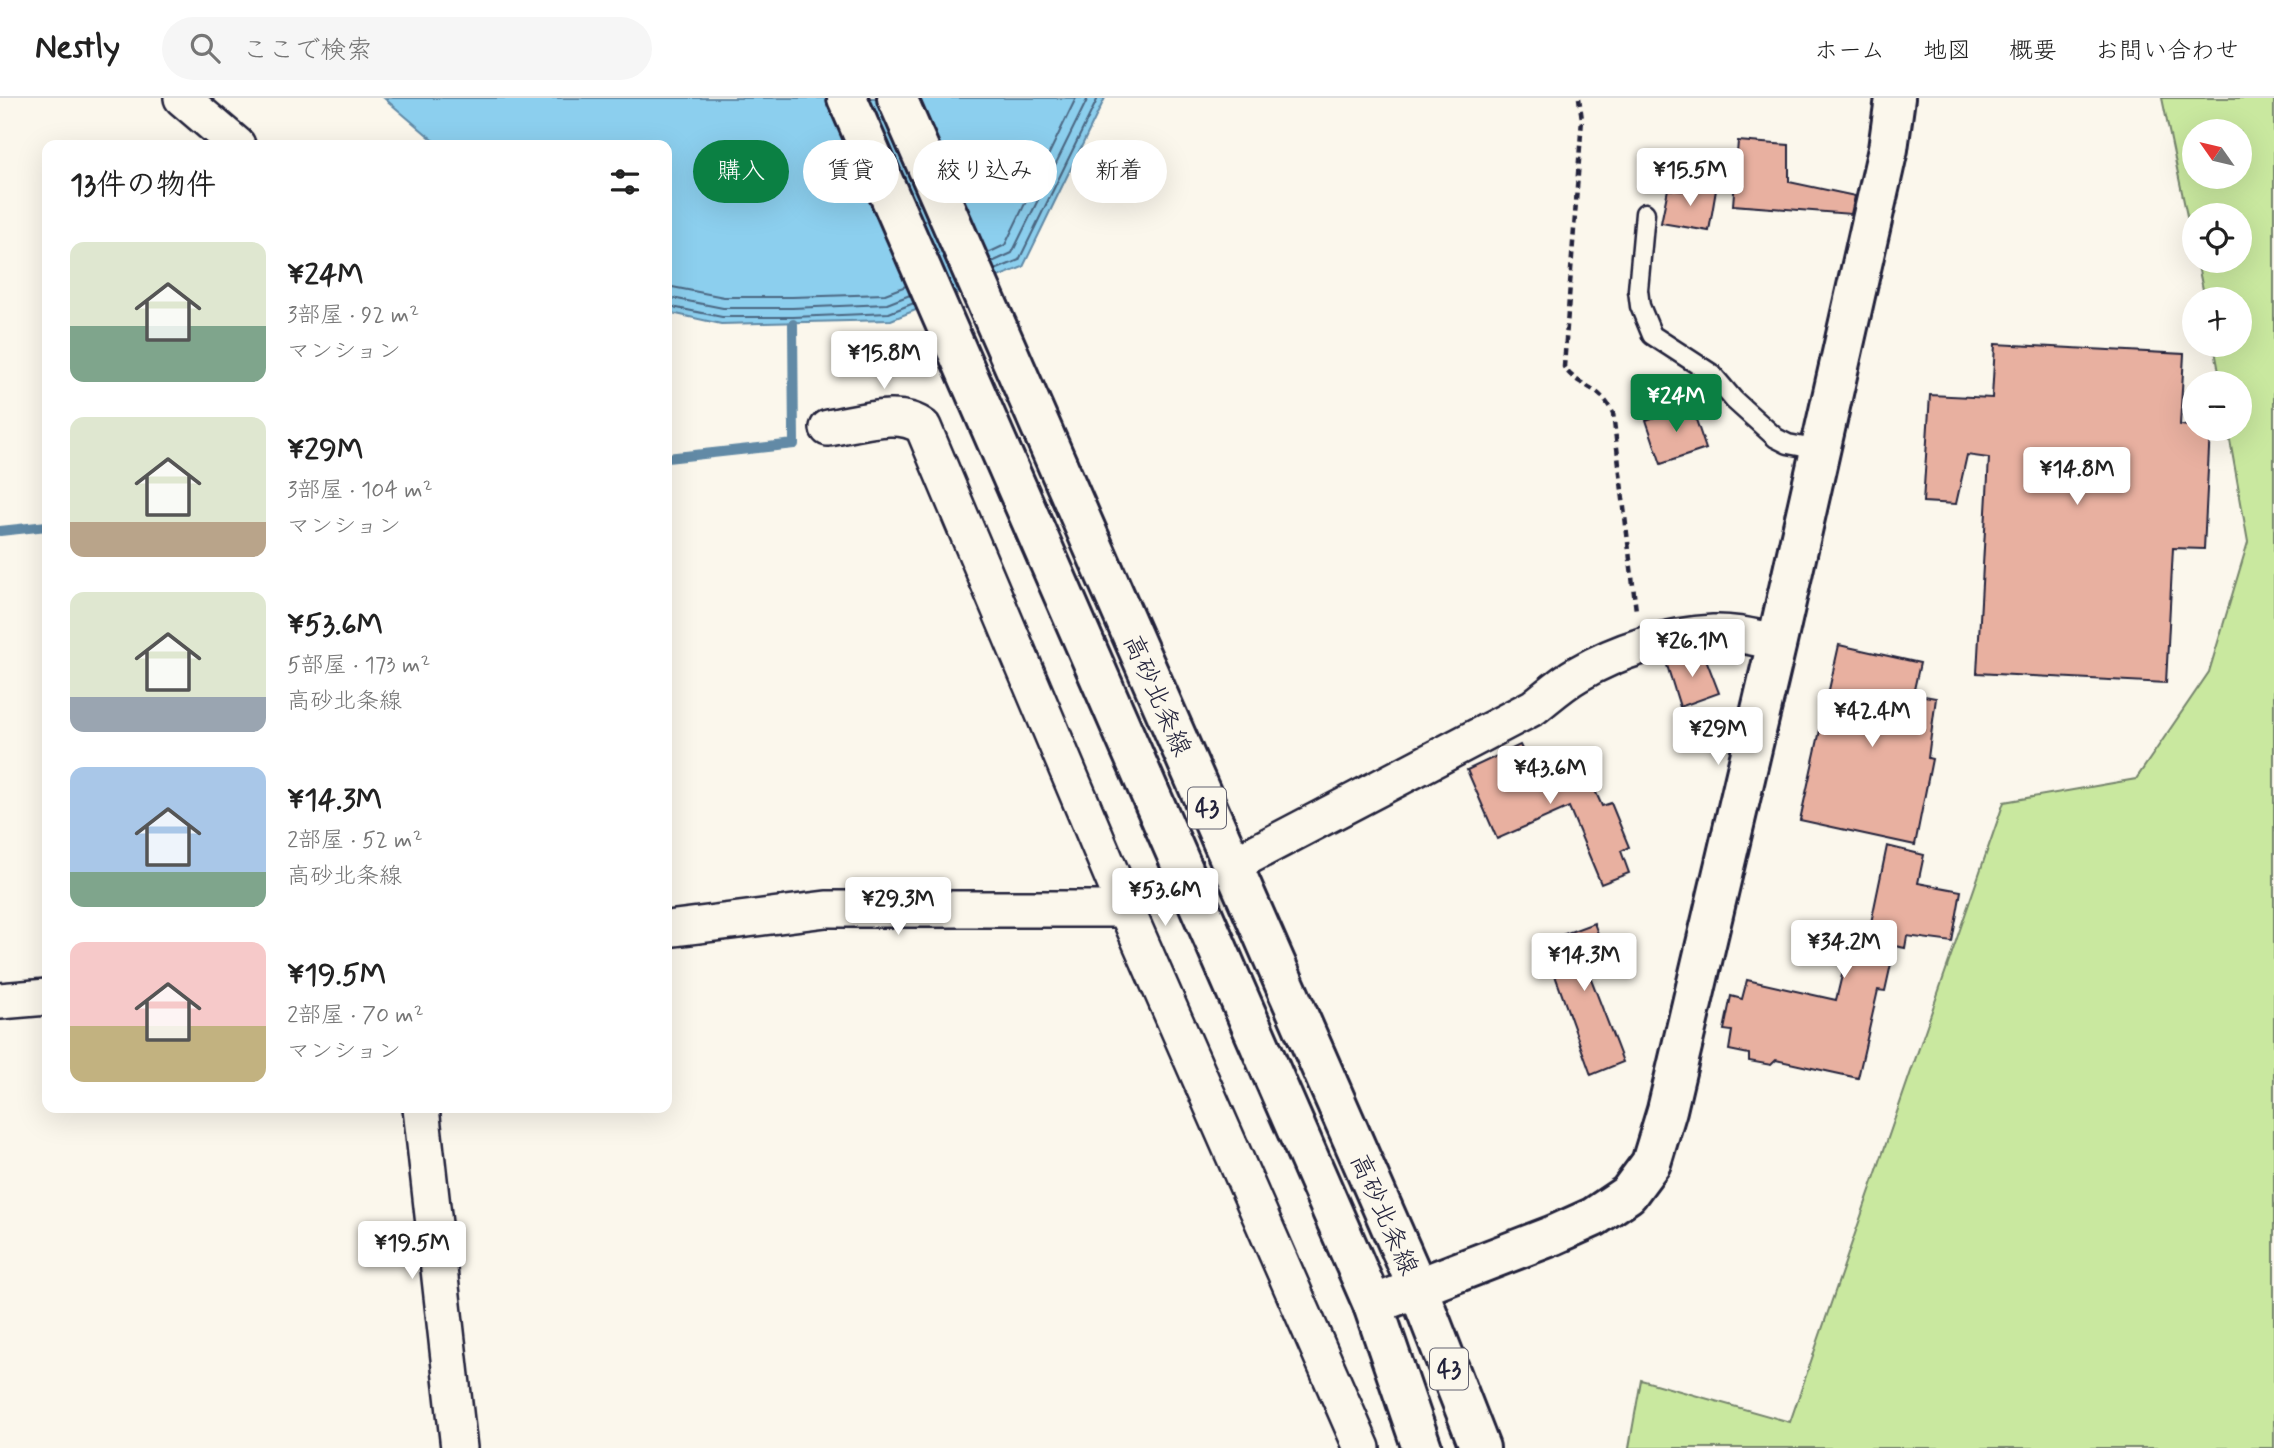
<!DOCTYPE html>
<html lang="ja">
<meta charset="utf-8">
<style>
:root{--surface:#fff;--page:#f6f6f6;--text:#222;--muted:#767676;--line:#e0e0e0;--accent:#0b8043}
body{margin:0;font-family:Mynerve,"Klee One",sans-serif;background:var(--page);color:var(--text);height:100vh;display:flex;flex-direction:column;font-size:26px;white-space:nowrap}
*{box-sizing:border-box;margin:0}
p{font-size:23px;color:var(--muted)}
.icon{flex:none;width:38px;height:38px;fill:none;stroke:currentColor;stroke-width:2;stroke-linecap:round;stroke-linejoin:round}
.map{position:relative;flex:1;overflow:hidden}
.sheet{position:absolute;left:42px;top:42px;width:630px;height:973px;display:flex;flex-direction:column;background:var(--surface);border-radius:14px;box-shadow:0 7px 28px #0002}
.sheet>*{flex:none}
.banner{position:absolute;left:693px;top:42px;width:665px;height:63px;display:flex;gap:14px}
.needle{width:46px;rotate:304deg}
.tools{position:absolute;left:2182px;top:21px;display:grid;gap:14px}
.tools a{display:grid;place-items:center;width:70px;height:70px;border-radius:50%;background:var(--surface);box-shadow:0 7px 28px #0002;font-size:35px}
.price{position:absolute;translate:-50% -60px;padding:0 16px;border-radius:7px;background:#fff;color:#222;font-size:23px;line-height:46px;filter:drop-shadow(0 2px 4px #0008)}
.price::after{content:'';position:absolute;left:50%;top:42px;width:21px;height:16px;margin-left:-10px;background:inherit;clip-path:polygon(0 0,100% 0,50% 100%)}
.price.current{background:var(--accent);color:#fff}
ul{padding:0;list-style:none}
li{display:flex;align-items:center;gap:21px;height:175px;padding:0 28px}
li span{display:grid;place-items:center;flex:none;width:196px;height:140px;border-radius:14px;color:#555}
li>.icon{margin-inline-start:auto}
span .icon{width:84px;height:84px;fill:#fffc;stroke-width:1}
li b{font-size:30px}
h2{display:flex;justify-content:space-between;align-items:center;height:84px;padding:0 28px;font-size:30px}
.tag{padding:0 24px;border-radius:32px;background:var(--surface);box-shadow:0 7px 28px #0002;font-size:24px;line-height:63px}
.tag.current{background:var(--accent);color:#fff}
header{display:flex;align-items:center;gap:42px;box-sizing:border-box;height:98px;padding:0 35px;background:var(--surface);border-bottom:2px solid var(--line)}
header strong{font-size:33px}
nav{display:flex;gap:38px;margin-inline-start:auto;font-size:24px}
.search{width:490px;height:63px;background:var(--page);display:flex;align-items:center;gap:18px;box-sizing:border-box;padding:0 24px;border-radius:38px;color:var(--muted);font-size:26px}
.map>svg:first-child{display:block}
.green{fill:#c9e89f;stroke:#76856d;stroke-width:2;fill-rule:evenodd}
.water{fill:#8ccfee;stroke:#628aa6;stroke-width:2}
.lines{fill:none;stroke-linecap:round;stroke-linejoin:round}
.shore{stroke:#4c6783;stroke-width:2}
.stream{stroke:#628aa6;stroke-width:10}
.building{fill:#e8b0a0;stroke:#22223b;stroke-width:2}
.service-casing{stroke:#22223b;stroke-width:23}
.minor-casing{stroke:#22223b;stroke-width:40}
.tertiary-casing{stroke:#22223b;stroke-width:44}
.primary-casing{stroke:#22223b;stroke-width:44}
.path{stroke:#22223b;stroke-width:4.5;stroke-dasharray:7 5;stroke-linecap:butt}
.service{stroke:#fbf7ec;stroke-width:18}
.minor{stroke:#fbf7ec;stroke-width:35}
.tertiary{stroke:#fbf7ec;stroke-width:38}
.primary{stroke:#fbf7ec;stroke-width:38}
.labels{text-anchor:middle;stroke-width:5;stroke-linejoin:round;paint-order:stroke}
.shield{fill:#fbf7ec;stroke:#636270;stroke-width:2}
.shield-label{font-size:24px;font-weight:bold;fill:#22223b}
.street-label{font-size:26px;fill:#22223b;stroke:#fbf7ec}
</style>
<header>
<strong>Nestly</strong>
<div class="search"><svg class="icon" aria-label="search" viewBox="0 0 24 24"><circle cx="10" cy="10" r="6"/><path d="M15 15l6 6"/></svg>ここで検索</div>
<nav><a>ホーム</a><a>地図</a><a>概要</a><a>お問い合わせ</a></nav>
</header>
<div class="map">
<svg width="2274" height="1350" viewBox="0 0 2274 1350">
<rect width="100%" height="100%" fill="#fbf7ec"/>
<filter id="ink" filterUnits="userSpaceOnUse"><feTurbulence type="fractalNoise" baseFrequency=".0143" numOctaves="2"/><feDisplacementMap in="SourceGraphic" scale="14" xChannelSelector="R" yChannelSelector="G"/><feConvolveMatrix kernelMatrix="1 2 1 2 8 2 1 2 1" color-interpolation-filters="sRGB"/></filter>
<g filter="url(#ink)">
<path class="green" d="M2162,0H2274V1350H1629L1641,1282L1790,1324L2004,704L2136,681L2209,574L2248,444L2228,331H2240V285H2221L2214,247H2240V201H2205L2197,163H2240V117H2194V151ZM2194,33H2240V79H2194Z"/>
<path class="water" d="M384,0H1105L1023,169L891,222L721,226L667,214V47H439Z"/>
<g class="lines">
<g class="shore">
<path d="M988,155L1005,147L1076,0"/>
<path d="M992,164L1012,155L1088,0"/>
<path d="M995,172L1019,162L1098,0"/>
<path d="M667,188L724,199H792L885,196L906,188"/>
<path d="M667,199L723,210H792L887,206L910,197"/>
<path d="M667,208L722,219H793L889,215L914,205"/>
</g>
<g class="stream">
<path d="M667,360L794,346L793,226"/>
<path d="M0,433L47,428"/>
</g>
</g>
<g class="building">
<path d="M1738,43L1789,47V84L1855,98L1851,116L1733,107Z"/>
<path d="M1686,86L1716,92L1709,133L1661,125L1668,91L1682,93Z"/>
<path d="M1995,246L2184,256L2180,327L2210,331L2204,451L2173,450L2166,585L1977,575L1989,360L1967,357L1956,406L1923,404L1930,297L1992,300Z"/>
<path d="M1691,307L1706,351L1661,366L1646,322Z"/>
<path d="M1839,547L1920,565L1913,596L1936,600L1928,660L1932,661L1915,747L1800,722Z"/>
<path d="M1704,556L1719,595L1680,609L1666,564Z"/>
<path d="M1520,647L1529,666L1534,665L1542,683L1584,668L1602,708L1611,705L1629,749L1621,753L1629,775L1601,786L1569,709L1497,741L1467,672Z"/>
<path d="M1887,748L1924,757L1918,785L1961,793L1952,844L1907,838L1905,850L1895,848L1885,893L1878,892L1858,980L1776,962L1771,967L1749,963V956L1729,952L1732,933L1724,932L1731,898L1742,901L1747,882L1836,902L1851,840L1867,844Z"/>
<path d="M1594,825L1611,870L1590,878L1623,964L1591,977L1543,844Z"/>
</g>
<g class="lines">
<g class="service-casing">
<path id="service" d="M1645,115L1638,192L1640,208L1652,237L1712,276L1734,302L1776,340L1788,346L1820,352"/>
</g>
<g class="minor-casing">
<g id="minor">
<path d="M182,0L237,47"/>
<path d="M828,330C857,326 899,310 923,329L1126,811L1362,1350"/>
<path d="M1232,767L1534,609C1548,598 1562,585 1578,576C1617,553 1667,537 1713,535C1735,534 1756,540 1777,544"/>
<path d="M667,831L826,811H1126"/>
<path d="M0,903L47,899"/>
<path d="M421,1010L459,1350"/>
</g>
</g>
<g class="tertiary-casing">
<path id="tertiary" d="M1373,1207L1554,1137L1594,1119L1628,1096L1651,1065L1667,1012L1777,544L1888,51L1895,0"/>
</g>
<g class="primary-casing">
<g id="primary">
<path d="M847,0L1373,1207L1422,1350"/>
<path d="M897,0L1418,1191L1480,1350"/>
</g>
</g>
<path class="path" d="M1579,0L1582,21L1564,269C1579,291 1597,284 1613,315L1636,513"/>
<use href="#service" class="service"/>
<use href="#minor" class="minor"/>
<use href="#tertiary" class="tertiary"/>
<use href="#primary" class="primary"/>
</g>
</g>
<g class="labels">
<g class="shield">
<rect x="1188" y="689.5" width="38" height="41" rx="5"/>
<rect x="1430" y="1250.5" width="38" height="41" rx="5"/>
</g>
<g class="shield-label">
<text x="1207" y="718">43</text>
<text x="1449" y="1279">43</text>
</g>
<g class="street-label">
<text transform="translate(1158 597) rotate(66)" y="9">高砂北条線</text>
<text transform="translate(1385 1116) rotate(66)" y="9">高砂北条線</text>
</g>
</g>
</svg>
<div class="tools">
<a><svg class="needle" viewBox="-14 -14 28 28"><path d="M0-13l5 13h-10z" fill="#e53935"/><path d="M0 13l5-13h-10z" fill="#767676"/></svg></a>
<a><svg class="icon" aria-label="locate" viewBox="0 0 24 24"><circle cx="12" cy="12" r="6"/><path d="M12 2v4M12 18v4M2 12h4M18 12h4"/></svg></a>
<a>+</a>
<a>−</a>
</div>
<b class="price" style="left:1690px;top:110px">¥15.5M</b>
<b class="price" style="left:884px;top:293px">¥15.8M</b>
<b class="price current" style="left:1676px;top:336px">¥24M</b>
<b class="price" style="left:2077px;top:409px">¥14.8M</b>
<b class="price" style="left:1692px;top:581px">¥26.1M</b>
<b class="price" style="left:1872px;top:651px">¥42.4M</b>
<b class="price" style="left:1718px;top:669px">¥29M</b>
<b class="price" style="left:1550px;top:708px">¥43.6M</b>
<b class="price" style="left:1165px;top:830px">¥53.6M</b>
<b class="price" style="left:898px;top:839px">¥29.3M</b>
<b class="price" style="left:1844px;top:882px">¥34.2M</b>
<b class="price" style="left:1584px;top:895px">¥14.3M</b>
<b class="price" style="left:412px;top:1183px">¥19.5M</b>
<div class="banner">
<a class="tag current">購入</a>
<a class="tag">賃貸</a>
<a class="tag">絞り込み</a>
<a class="tag">新着</a>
</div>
<section class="sheet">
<h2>13件の物件<svg class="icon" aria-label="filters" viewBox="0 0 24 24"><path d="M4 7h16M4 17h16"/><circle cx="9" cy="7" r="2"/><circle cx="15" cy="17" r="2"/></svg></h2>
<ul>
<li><span style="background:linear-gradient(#dfe7d0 60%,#7fa58c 0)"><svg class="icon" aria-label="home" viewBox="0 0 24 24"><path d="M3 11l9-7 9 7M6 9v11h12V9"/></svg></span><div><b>¥24M</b><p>3部屋 · 92 m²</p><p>マンション</p></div></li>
<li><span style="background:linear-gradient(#dfe7d0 75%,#b9a48a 0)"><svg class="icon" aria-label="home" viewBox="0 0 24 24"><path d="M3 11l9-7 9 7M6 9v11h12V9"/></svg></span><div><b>¥29M</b><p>3部屋 · 104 m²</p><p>マンション</p></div></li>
<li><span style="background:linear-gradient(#dfe7d0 75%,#9aa5b1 0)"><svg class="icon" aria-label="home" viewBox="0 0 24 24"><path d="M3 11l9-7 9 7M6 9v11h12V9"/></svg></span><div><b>¥53.6M</b><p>5部屋 · 173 m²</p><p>高砂北条線</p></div></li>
<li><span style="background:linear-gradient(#a9c7e8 75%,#7fa58c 0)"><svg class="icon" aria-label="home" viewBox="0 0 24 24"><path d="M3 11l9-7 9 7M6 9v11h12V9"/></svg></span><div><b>¥14.3M</b><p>2部屋 · 52 m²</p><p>高砂北条線</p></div></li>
<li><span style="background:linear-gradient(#f6c9c9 60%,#c2b280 0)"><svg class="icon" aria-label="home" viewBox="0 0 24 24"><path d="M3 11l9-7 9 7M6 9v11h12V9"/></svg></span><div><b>¥19.5M</b><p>2部屋 · 70 m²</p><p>マンション</p></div></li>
</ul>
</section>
</div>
